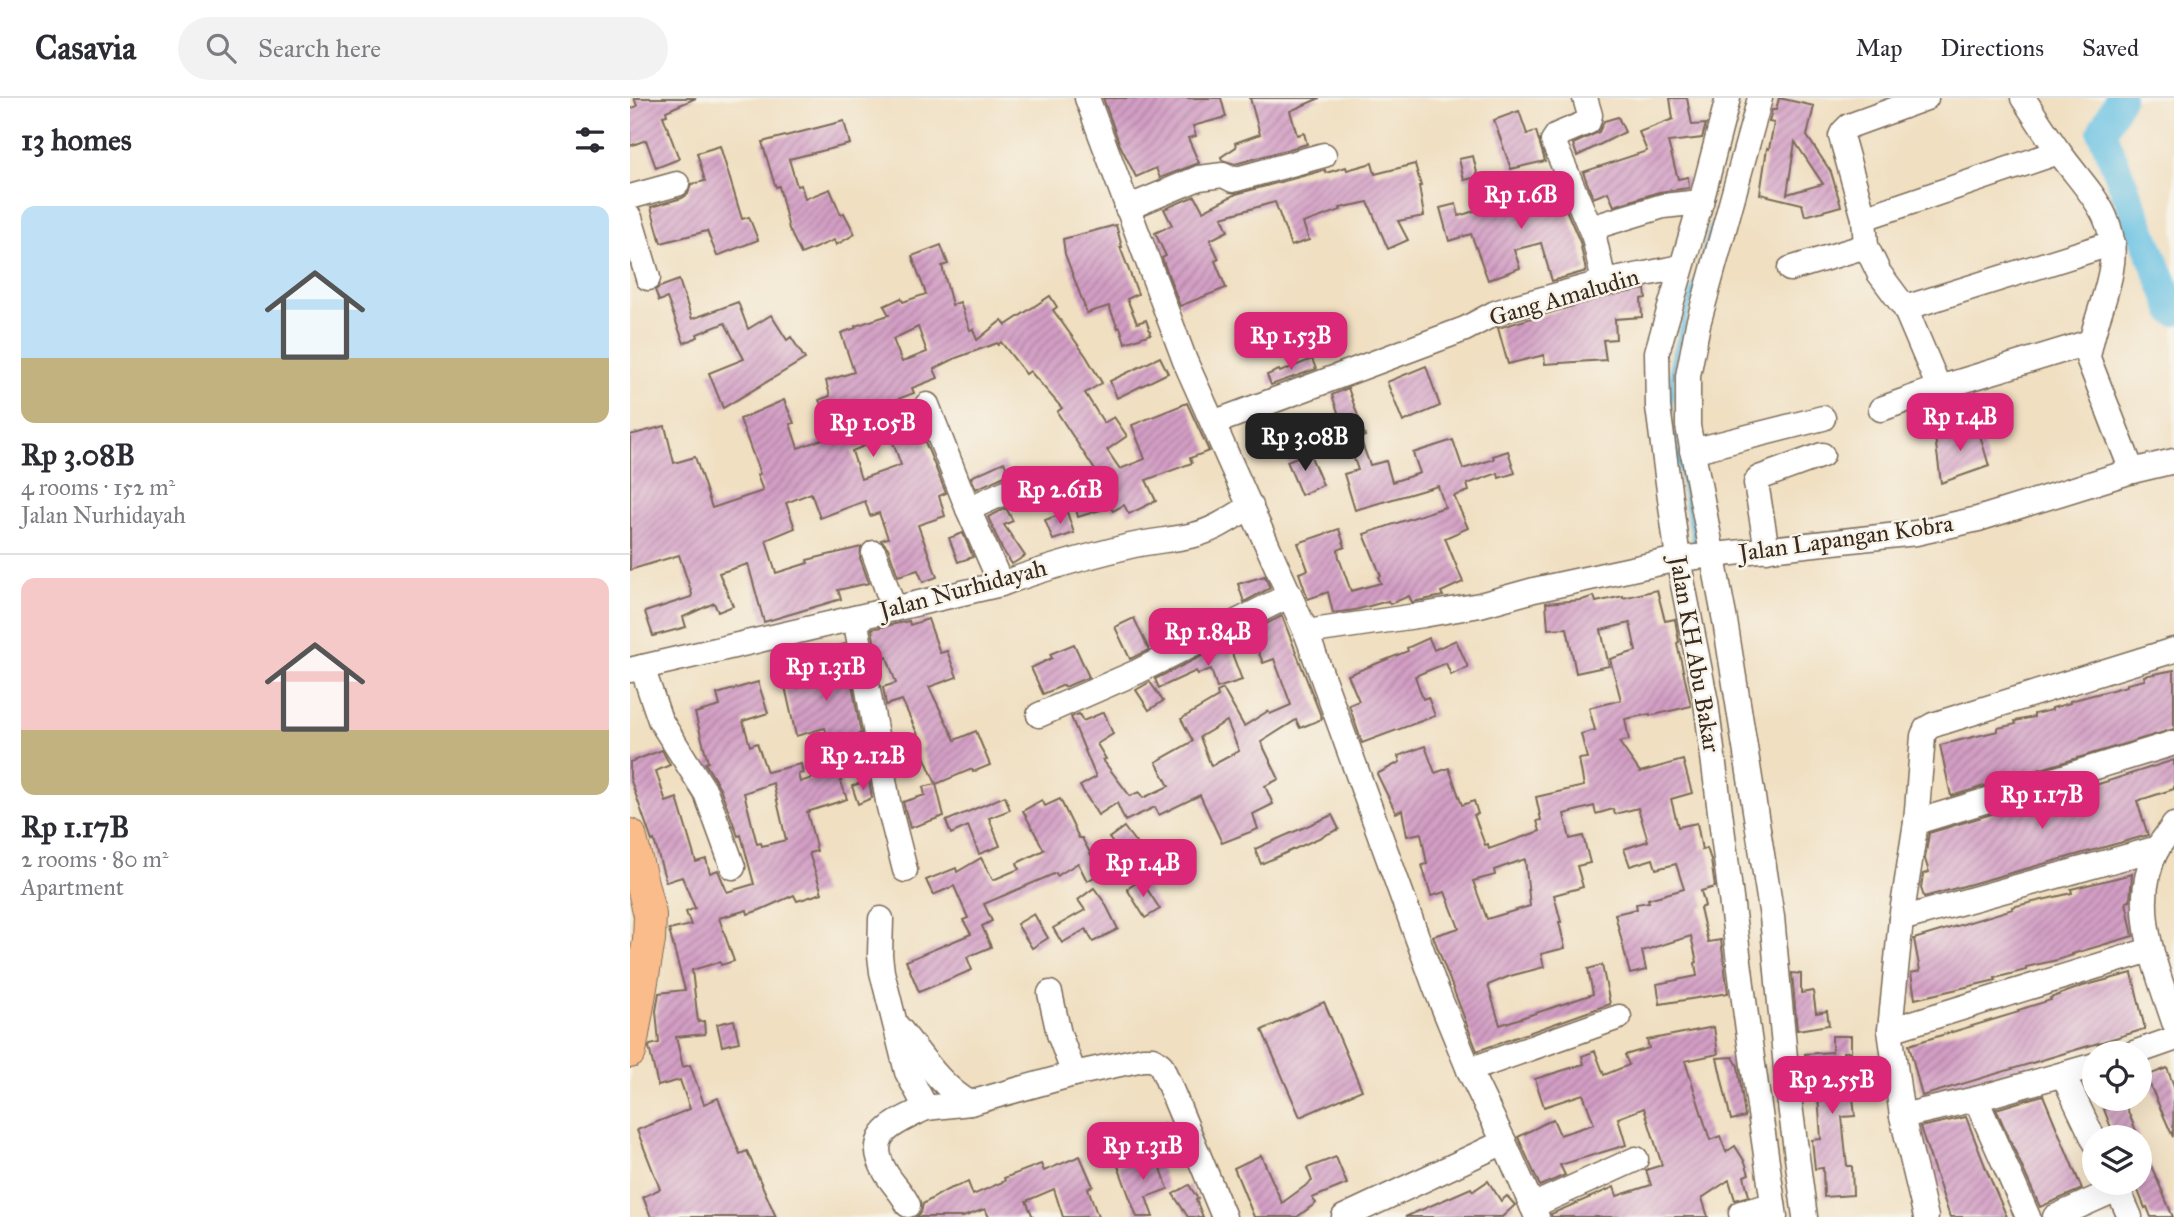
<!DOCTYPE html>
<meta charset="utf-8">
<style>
:root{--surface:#fff;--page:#f2f2f3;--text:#2b2b33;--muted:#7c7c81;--line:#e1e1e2;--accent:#db2777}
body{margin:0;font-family:"IM FELL Great Primer",serif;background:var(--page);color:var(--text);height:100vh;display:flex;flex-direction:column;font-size:26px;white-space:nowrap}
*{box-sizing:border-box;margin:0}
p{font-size:23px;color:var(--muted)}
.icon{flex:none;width:38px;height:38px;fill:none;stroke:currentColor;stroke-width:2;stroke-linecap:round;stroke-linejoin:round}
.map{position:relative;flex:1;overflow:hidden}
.drawer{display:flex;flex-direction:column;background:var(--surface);width:630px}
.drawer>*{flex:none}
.buttons{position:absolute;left:1452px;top:943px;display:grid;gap:14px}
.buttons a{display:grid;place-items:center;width:70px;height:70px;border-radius:50%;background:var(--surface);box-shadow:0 7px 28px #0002;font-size:35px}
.price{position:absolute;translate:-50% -60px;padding:0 16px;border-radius:14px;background:var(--accent);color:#fff;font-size:23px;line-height:46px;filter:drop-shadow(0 2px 4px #0008)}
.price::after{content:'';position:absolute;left:50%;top:42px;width:21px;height:16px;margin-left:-10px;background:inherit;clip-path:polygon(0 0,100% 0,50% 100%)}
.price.active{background:#222;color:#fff}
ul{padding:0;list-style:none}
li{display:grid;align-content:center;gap:14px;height:371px;padding:0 21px}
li+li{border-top:2px solid var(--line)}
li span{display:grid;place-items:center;height:217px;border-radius:14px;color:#555}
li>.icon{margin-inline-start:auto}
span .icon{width:126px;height:126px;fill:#fffc;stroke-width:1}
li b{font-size:30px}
h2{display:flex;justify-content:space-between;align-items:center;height:84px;padding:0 21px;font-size:30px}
header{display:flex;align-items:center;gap:42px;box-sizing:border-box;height:98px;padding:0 35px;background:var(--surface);border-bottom:2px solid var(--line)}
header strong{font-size:33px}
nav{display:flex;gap:38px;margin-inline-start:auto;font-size:24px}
.search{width:490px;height:63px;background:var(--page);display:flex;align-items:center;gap:18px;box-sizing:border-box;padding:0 24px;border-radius:38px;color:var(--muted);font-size:26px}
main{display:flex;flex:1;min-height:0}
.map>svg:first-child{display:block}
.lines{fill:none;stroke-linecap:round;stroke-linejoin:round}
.stream{stroke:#66c1e4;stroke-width:5}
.river{stroke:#66c1e4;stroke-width:30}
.building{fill:url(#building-hatch);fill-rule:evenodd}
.minor-casing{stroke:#7a6957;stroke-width:27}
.major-casing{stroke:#7a6957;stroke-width:34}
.minor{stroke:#fff;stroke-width:24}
.major{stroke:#f9bc8a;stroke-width:32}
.labels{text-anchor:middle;stroke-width:5;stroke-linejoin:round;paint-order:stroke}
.street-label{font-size:24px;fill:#3b2a1e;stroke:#f7f3e8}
</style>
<header>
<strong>Casavia</strong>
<div class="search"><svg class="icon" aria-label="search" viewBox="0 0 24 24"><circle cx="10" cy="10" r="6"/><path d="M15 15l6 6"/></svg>Search here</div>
<nav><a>Map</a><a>Directions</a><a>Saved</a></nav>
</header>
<main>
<section class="drawer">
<h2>13 homes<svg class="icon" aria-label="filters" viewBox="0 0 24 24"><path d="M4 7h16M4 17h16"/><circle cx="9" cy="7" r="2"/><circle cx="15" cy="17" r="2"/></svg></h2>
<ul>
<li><span style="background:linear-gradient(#bfe0f5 70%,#c2b280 0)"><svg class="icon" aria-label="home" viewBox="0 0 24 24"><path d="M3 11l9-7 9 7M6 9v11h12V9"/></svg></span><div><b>Rp 3.08B</b><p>4 rooms · 152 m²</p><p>Jalan Nurhidayah</p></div></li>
<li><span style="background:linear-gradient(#f6c9c9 70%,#c2b280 0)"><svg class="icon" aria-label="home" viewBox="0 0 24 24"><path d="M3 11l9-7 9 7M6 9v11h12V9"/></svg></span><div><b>Rp 1.17B</b><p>2 rooms · 80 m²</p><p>Apartment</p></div></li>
</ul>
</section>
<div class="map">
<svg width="1544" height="1119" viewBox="0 0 1544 1119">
<defs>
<pattern id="building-hatch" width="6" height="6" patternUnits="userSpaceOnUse" patternTransform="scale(1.75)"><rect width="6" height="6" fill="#d39ec5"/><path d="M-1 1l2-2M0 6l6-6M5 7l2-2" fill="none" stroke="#ac819f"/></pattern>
</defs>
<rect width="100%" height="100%" fill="#f7f3e8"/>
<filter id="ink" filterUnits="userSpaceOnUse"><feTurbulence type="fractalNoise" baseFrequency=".0143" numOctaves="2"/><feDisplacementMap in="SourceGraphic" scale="14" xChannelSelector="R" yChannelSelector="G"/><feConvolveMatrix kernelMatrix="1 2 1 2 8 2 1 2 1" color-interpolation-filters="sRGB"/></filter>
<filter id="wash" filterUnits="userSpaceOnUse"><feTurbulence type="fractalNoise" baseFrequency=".00686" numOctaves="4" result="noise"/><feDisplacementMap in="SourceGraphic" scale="28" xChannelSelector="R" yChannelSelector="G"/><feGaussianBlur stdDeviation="1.57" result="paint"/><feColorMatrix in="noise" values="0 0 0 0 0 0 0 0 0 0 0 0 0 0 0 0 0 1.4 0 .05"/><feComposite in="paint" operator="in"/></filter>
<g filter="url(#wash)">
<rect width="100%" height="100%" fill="#f0dfc1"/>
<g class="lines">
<g class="stream">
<path d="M1040,317L1043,262L1083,126"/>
<path d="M1044,337L1065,447"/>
</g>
<path class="river" d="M1490,0L1472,34L1544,213"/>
</g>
<g id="blocks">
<g class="building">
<path d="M4,0H66L36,13L37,17L33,18L49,61L26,70L16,42L0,48V11L7,8Z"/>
<path d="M473,0H591L596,19L563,28L566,38L558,40L569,65L530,80L526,70L506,79L490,47Z"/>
<path d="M620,0H690L660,13L667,37L674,35L677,46L605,66L592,62L591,59L606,49L605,45L630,36Z"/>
<path d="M1040,0H1057L1062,27L1076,26L1072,40L1038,44L1048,81L1058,79L1059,90L1029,94L984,108L978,94L963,100L953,74L1017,53L1009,34L1043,21Z"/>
<path d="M1149,0L1184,8L1177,38L1201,74L1211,108L1175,118L1172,106L1130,96L1137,50L1139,51L1144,25L1139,24L1142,12H1146ZM1165,44L1193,86L1157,96Z"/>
<path d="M889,13L897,36L906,33L915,63L881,71L864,22Z"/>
<path d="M988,19L995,34L947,58L943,46L969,34L974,23Z"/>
<path d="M214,23L220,46L159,61L167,88L171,87L175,101L200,91L211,117L214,115L225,136L206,147L204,142L171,156L159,131L149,88L146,89L143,81L132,44Z"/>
<path d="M90,48L112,121L119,119L128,142L87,158L77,133L31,145L21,109L52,100L58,96L61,86L75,83L67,55Z"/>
<path d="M843,58L848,79L834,82L829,61Z"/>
<path d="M742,65L745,76L785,66L791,88H789L794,118L768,123L778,142L758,151L738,104L710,110L711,112L673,125L679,142L661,148L645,104L592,119L598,133L580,142L589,161L585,163L596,190L550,208L532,160L536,158L525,135L542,127L534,111L565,98L573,113L606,96L695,72L696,75L716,69L717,72Z"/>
<path d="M918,83L919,85L924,84L950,144L956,173L922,183L911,145L884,152L890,170L858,182L841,136L819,143L810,110L826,106L829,118L866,106L864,100Z"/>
<path d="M486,127L492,149H490L508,196L497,201L507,225L516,222L521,236L495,245L490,229L488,230L479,208L457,215L435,156L433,141Z"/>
<path d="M311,147L318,166L312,168L322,207L330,204L340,232L343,231L347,242L372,222L376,227L420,198L427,209L423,212L456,258L472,285L455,295L474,325L484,319L497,338L477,352L490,371L515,361L502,327L557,305L579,353L560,360L562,365L516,382L526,403L499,416L494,407L483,413L480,409L448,419L443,399L476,389L427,314L432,310L400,273L396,276L371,244L368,247L367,245L326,260L304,271L308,280L282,290L284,295L234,314L246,343L222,353L231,381L271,367L263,344L291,334L316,395L309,398L315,418L288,427L307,479L293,484L288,472L268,478L258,450L251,442L258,440L249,415L240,418L235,403L190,420L181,395L156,405L165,430L136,442L146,475L178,465L177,462L231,449L230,460L239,485L208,492L211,501L134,524L118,466L89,475L103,508L88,514L84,505L53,519L56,529L23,538L15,514L61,499L62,496L49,457L0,472V337L35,328L44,365L65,359L82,410L133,393L127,377L130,376L110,321L154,302L164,325L160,326L168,350L205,337L189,302L200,298L196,283L224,274L211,235L226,230L225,228L259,217L254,208L271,200L273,204L296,196L282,158ZM288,229L297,254L272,264L263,241Z"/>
<path d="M49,182L62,221L108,204L118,231L141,217L157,242L161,239L175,261L93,310L79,275L114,261L95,225L67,236L68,239L54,245L37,200L29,203L25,192L30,189Z"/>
<path d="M1015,191L1016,200L1011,201L1012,219L985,221L986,241L973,242L976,262L915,266L914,257L878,266L868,230L977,198Z"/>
<path d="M530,259L538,275L487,300L480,283Z"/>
<path d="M682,261L686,271L641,287L637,277L649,272L650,274Z"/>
<path d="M796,268L810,308L773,324L757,284Z"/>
<path d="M718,290L735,338L730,340L740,367L756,363L762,384L790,375L783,355L823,342L833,371L864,361L863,358L878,353L885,375L869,380L868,375L837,386L839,393L824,398L838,430L815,440L833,484L811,494L813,498L782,504L779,498L760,506L758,503L725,512L703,515L698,494L678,501L669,475L678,472L668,445L709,431L715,449L708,452L709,460L721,493L751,485L748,479L751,478L734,436L815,409L808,388L725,412L714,376L728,372L702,297Z"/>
<path d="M1347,327L1359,368L1311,385L1305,339Z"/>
<path d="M679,354L693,387L671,397L657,363Z"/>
<path d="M374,364L379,376L346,391L341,379Z"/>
<path d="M376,410L383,423L374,427L395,458L382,466L372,451L358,419Z"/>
<path d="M437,414L444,435L423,442L415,422Z"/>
<path d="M333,435L343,459L328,464L319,440Z"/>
<path d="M635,478L640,490L614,504L608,486Z"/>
<path d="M1027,492L1035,523L1045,521L1049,544L1047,545L1061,608L1020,618V616L995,621L999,642L989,644L1010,674L1053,662L1062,695L1041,701L1048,729L1067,725L1072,752L1077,750L1081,762L1085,789L1071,793L1075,808L1070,810L1078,844L1091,842L1098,895L1030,906L1027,886L1067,878L1065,865L1067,864L1061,838L1012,853L1016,872L1000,876L985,816L1007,811L1006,806L1019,804L1018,801L1054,791L1046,766L1026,771L1023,761L1000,768L994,751L1018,743L1008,710L985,716L983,711L966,716L964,708L934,716L940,741L953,738L960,765L947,768L953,789L924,797L931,824H929L935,850L911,856L914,869L880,878L858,887L870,927L963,896L958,871L972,867L980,906L847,953L803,838L829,830L815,794L801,798L792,767L797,766L791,735L777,738L772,712L766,715L747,676L770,664L768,658L795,648L805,675L819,670L832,707L844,703L848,716L844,717L855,747L858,746L859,751L910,733L907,723L911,722L906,699L954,688L949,661L957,660L951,636L965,632L959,610L991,602L980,561L1006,553L1000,525L971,532L979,568L946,575L937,530L918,531L916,505L952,502L964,498L966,504L993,498V500ZM895,761L900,808L857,821L843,783L865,777L864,772Z"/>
<path d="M652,518L692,621L670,630L666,622L631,644L649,681L635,688L643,706L623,716L628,731L592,745L570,697L529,717L525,709L495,723L487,705L468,717L450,688L466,679L441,619L449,616L453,623L474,614L483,636L467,646L476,661L473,662L500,698L509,694L513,700L539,688L526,664L563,643L551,621L588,599L587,594L593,591L614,628L638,613L640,616L661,607L644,561L633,565L620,534ZM597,623L609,653L581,668L570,639Z"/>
<path d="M504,520L519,552L500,561L485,529Z"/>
<path d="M298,521L310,555L317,553L327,579L299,589L325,642L346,633L360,667L343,674L342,671L306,686L314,718L280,730L273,704L295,697L293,689L306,686L291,651L294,650L272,602L256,607L253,589L266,585L257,559L248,563L242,531L279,523L280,527Z"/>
<path d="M799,540L804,552L826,542L838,569L821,577L816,565L785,578L793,601L798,599L805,618L732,645L719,607L729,603L718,577L778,553L777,550Z"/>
<path d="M598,545L612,582L587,590L581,571L568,576L566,573L529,590L525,581Z"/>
<path d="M215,546L231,636H229L234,656L212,665L205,646L200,647L195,630L166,638L148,557L160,554L168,590L199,581L190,553Z"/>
<path d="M444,546L459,579L435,589L434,587L413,596L401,570L422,560L420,556Z"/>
<path d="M1544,572V631L1321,698L1310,647L1368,633V630L1386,626L1385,623L1404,619V616L1422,612V610L1440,605V603L1497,588V586L1515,582L1514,578Z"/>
<path d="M128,584L138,615L113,623L120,648L127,645L137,674L171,666L173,675L168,676L170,684L207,672L217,701L177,714L187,753L179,755L192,795L167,803L164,797L130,812L118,816L117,812L89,820L104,863L91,867L90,864L62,872L68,924L74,923L75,936L46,939L53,969L60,967L74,1006L88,1000L110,1056L117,1053L146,1119H21L13,1099L30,1091L7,1032L60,1011L50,982L28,988L19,949L20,947L29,945L26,913L29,895L55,892L39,832L61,827L56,814L65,810L52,779L36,784L24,742L22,743L0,680V664L32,652L40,667L26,673L36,704L47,700L66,764L76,761L80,775L88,772L97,794L124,786L111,737L108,738L90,690L75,665L78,664L65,615L90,608L87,596ZM143,685L156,742L132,748L131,745L127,746L114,695Z"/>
<path d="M520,584L533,603L519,612L506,592Z"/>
<path d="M1544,662V691L1507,703L1518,737L1294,799L1291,790L1293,776L1299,774L1295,761L1299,735L1401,704L1402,707L1412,704Z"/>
<path d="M239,682L242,700L228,706L222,688Z"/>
<path d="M375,698L380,712L359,720L370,748L349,756L338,728L321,736L316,723Z"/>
<path d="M430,701L449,740H452L471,775L457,783L448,765L427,778L426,775L354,806L362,823L352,828L361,849L337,859L342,872L289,894L276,863L341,836L333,822L338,820L324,788L303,797L296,782L326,770L327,774L351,760L363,782L389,771L387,765L414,752L393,713L412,702L415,708Z"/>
<path d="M702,717L709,731L631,766L625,751Z"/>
<path d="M494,729L509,749L494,760L479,740Z"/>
<path d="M1502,776L1500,803L1496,804L1503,838L1442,856L1443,857L1427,862L1396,869V872L1365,880L1366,882L1285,901L1281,875L1290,873L1284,841L1383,811L1382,809L1442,795L1441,791Z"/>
<path d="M511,782L530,811L515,820L497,791Z"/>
<path d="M464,790L475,805L488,831L463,844L456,831L432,845L423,830L455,812L448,802Z"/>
<path d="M404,816L418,840L402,850L387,826Z"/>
<path d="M1162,875L1171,876V895L1183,893L1186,915L1197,913L1199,927L1167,932Z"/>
<path d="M1502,875L1515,931L1292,998L1279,947L1389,914L1388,912L1421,902L1420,900L1453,888Z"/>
<path d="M694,904L732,992L670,1019L632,932Z"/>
<path d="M104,922L109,944L92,948L87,926Z"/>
<path d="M1084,929L1088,956L1055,963L1080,1042L1090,1038L1096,1054L1105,1048L1115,1064L1119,1076L1114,1078L1119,1098L1105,1102L1099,1082L1072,1100L1078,1119H922L921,1116L984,1089L987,1098L1021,1087L1016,1072L1032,1067L1014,1010L988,1020L996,1047L930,1067L935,1077L910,1088L888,1039L923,1021L930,1037L964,1026L953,996L914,1009L905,981L954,966L952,958L965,953L974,977L999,967L995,957L1019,950L1017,942Z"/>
<path d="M1202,938H1221V954H1213L1216,1000L1223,999L1225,1018L1212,1019L1217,1068H1222L1223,1097L1194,1099L1193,1070L1185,1071L1182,1042L1191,1041L1188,997H1177L1175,956L1202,954Z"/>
<path d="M1103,959L1108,968L1115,1019L1101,1022L1087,960Z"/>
<path d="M1537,970L1544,988L1543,1039L1516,978Z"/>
<path d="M1413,997L1452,1091L1410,1109L1366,1011Z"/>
<path d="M1470,1001H1493L1509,1040H1485Z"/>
<path d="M1336,1019L1357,1073L1377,1119H1320L1290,1029Z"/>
<path d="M534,1026L542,1047L518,1057L509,1036Z"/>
<path d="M1510,1043L1530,1088L1543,1119H1521L1517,1109L1515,1110L1505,1085H1510Z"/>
<path d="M526,1055L538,1091L516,1099L523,1119H507L488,1068Z"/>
<path d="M631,1057L652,1105L682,1083L677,1070L706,1059L717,1086L682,1100L686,1105L667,1119H624L604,1070Z"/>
<path d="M450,1058L463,1088L458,1090L468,1119H433L424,1091L396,1103L403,1119H359L355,1111L333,1119H286L291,1115L293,1106L317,1092L338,1084L343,1097L375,1083L374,1080L411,1066L414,1073Z"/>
<path d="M858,1083L871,1103L877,1098L885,1107L872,1119H775L841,1090L843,1093Z"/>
<path d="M559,1087L568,1101L566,1102L573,1119H558L543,1096Z"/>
</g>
</g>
</g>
<g filter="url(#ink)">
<use href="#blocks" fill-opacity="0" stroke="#7a6957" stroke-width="2"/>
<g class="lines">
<g class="minor-casing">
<g id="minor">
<path d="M457,0L555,263L676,534L806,891L839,972L874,1044L907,1119"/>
<path d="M955,0L960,17L958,24L927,37L923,43L964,139L974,184"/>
<path d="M1098,0L1071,104L1027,254L1028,309L1048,461L1076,604L1116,918L1145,1119"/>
<path d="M1130,0L1068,226L1058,278V328L1095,523L1142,819L1158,992L1175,1119"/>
<path d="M1296,0L1219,28L1213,34L1211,38L1234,120L1236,148L1249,175L1275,210L1309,290"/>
<path d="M1393,0C1405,18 1416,36 1429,54C1456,92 1491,119 1481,172C1476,202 1462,230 1458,260L1502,373"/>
<path d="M0,99L47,86"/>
<path d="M497,110L569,80L593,77L603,82L694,57"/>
<path d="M0,120L18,180"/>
<path d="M1234,120L1429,54"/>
<path d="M964,139L968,128L974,126L1033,108L1071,104"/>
<path d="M1160,171L1236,148"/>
<path d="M1275,210L1483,145"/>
<path d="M297,307L338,411L371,486"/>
<path d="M1251,311L1309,290L1460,244"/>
<path d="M583,325L835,231L865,215L884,209L974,184L1051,169"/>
<path d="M1062,353L1193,320"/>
<path d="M338,411L396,385"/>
<path d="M1137,452L1126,385L1129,380L1192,357"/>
<path d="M244,455L264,511"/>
<path d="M225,520L259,709L275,772"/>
<path d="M676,534L793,517L850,507L904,492L1048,461L1286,435L1348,421L1502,373L1544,363"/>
<path d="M12,569L30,622L76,695L103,769"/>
<path d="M0,572L371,486C415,470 455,459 500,448C521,443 543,442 564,437C585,432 603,419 621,408"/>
<path d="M409,617L507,574L660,497"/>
<path d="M1286,724L1544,645"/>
<path d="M1544,727C1539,734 1533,742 1528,749C1498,805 1526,869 1544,924"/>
<path d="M251,821L250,857L252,874L277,974L296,1010L340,1005L444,976L513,961H523L531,967L594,1119"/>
<path d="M1271,821L1528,750"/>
<path d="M420,895L429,936L444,976"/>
<path d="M269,930C291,957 310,988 340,1005"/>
<path d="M1260,932L1520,852"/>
<path d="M1501,956L1544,941"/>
<path d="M839,972L989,919"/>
<path d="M1433,977L1465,1044"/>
<path d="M1346,1001L1398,1119"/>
<path d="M1272,1018L1346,1001L1465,967"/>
<path d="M1485,1085L1500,1119"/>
<path d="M278,1107C273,1095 263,1087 256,1075C232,1035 266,1025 296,1010"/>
<path d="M902,1108L1006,1061"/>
<path d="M1111,1115L1143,1107"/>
<path d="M714,1119L874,1044"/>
<path d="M1296,1119L1272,1018L1260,932L1271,821L1286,724L1293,638L1296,631L1303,627L1544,552"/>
<path d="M1425,1119L1487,1091"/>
</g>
</g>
<g class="major-casing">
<path id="major" d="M0,737L20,817L19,842L0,954"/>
</g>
<use href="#minor" class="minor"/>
<use href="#major" class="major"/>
</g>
</g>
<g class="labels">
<g class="street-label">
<text transform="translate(934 199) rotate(-16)" y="8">Gang Amaludin</text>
<text transform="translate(1216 440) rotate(-8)" y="8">Jalan Lapangan Kobra</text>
<text transform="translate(333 491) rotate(-15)" y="8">Jalan Nurhidayah</text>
<text transform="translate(1065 556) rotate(80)" y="8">Jalan KH Abu Bakar</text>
</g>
</g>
</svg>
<div class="buttons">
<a><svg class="icon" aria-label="locate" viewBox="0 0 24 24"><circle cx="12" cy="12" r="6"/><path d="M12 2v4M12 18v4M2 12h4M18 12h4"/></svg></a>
<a><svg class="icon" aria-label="layers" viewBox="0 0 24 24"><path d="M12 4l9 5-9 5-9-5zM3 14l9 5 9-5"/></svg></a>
</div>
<b class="price" style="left:891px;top:133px">Rp 1.6B</b>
<b class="price" style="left:661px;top:274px">Rp 1.53B</b>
<b class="price" style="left:1330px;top:355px">Rp 1.4B</b>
<b class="price" style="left:243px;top:361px">Rp 1.05B</b>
<b class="price active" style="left:675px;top:375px">Rp 3.08B</b>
<b class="price" style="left:430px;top:428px">Rp 2.61B</b>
<b class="price" style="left:578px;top:570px">Rp 1.84B</b>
<b class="price" style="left:196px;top:605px">Rp 1.31B</b>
<b class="price" style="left:233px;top:694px">Rp 2.12B</b>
<b class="price" style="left:1412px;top:733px">Rp 1.17B</b>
<b class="price" style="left:513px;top:801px">Rp 1.4B</b>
<b class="price" style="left:1202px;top:1018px">Rp 2.55B</b>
<b class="price" style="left:513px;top:1084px">Rp 1.31B</b>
</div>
</main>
